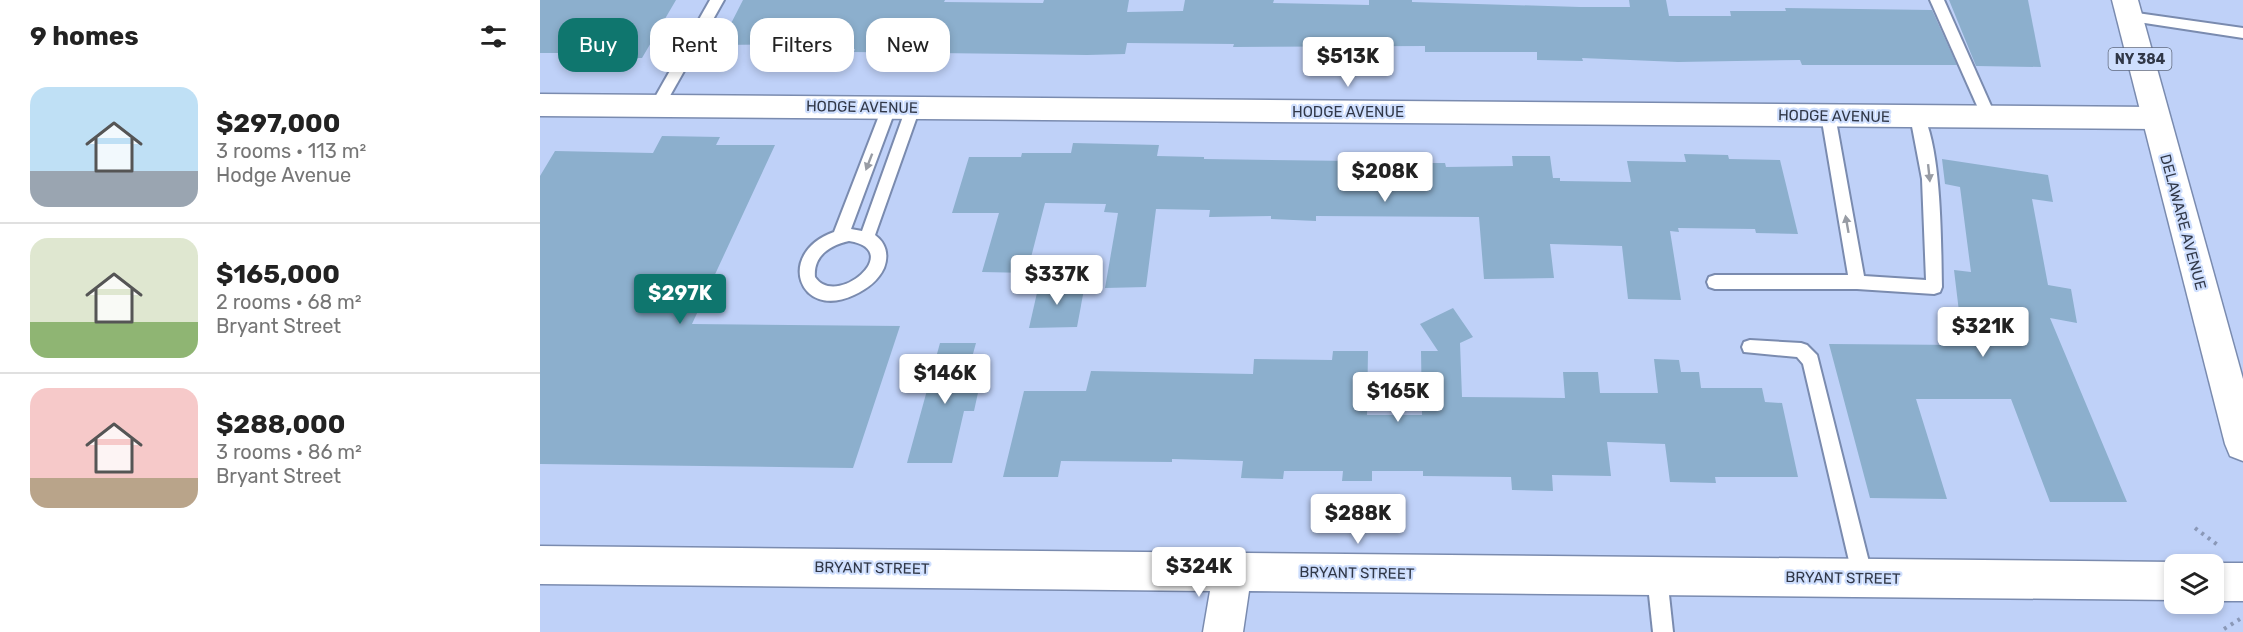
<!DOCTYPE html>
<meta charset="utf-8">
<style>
:root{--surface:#fff;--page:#f6f6f6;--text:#222;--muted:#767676;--line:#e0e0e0;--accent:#0f766e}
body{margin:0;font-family:Rubik,sans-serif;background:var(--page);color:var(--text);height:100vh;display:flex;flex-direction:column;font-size:22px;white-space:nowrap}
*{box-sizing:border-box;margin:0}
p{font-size:20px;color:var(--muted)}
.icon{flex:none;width:33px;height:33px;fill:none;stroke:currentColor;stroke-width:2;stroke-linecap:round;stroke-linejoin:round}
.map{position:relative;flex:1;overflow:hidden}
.sheet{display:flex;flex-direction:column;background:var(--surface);width:540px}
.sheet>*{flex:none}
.top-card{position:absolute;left:18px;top:18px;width:570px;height:54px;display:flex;gap:12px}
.buttons{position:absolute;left:1624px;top:554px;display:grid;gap:12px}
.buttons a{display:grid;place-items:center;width:60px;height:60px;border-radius:12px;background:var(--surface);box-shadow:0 3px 9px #0003;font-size:30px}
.price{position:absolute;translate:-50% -51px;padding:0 14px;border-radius:6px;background:#fff;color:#222;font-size:20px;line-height:39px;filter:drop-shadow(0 2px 3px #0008)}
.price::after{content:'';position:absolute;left:50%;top:36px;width:18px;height:14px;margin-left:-9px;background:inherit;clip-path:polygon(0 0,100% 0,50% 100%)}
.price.active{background:var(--accent);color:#fff}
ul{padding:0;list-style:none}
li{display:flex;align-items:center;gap:18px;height:150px;padding:0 30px}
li+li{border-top:2px solid var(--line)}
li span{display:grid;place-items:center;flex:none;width:168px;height:120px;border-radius:18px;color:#555}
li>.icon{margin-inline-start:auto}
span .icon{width:72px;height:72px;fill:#fffc;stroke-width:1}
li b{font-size:26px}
h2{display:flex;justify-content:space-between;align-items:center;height:72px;padding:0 30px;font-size:26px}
.pill{padding:0 21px;border-radius:18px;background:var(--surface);box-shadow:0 3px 9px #0003;font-size:21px;line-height:54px}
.pill.active{background:var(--accent);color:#fff}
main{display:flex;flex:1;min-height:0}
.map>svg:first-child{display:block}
.building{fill:#8cafcd}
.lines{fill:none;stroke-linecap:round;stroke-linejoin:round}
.lane-casing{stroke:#7a8baf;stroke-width:4}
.street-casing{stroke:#7a8baf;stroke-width:3}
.primary-casing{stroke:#7a8baf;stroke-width:3}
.path{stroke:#8a98b7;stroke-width:4;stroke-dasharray:3 5;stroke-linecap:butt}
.lane{fill:#fff;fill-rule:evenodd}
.street{fill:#fff;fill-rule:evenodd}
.primary{fill:#fff;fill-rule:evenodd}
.oneway{fill:#989ca4}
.labels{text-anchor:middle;stroke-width:4.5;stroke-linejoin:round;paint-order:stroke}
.shield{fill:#cfdffe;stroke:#606a7f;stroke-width:1.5}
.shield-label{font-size:14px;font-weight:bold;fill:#313848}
.street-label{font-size:15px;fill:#313848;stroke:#cfdffe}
</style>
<main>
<section class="sheet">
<h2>9 homes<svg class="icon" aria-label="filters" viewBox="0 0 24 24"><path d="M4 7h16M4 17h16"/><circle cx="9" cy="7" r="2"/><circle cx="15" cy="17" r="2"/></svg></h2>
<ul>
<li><span style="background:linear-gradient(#bfe0f5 70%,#9aa5b1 0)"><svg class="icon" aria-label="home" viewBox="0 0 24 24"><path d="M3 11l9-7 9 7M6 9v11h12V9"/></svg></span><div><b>$297,000</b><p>3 rooms · 113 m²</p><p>Hodge Avenue</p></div></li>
<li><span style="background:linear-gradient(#dfe7d0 70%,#8fb573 0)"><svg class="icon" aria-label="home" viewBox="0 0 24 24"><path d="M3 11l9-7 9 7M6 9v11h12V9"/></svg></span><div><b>$165,000</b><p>2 rooms · 68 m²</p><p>Bryant Street</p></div></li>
<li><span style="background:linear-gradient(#f6c9c9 75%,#b9a48a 0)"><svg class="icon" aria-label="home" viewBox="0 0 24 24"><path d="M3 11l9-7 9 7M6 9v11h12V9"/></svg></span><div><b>$288,000</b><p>3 rooms · 86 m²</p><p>Bryant Street</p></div></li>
</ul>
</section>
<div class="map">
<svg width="1703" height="632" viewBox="0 0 1703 632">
<rect width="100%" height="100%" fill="#bfd1f8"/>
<g class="building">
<path d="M0,0H136L102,58H42L45,53H0Z"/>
<path d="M203,0H405L404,2L503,3L504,0H589L587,12L643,11L645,0H734L733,3L829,5V0H872V2L1040,7H1090L1089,0H1126L1129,16H1191L1190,11H1246L1245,8L1392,10L1417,65H1262L1260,60L1138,62L1042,58L1043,61L997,60V52H885V46L693,47L694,44L587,43L585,54L547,55L314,52L315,49L249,50L251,44L180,45Z"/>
<path d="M1409,0H1488L1501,67L1436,66Z"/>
<path d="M122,136L180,137L176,145H235L152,324L360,326L313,468L0,464V176L15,151L113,153Z"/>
<path d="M533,143L619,145L617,156L664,157V159L813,161L814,153H863V163H905L906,167L973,166L972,156H1010L1013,178H1020V181L1091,182L1087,161L1146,162L1144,154L1188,155L1189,159L1240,160L1258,234L1216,233L1215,229L1138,228L1139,232L1130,231L1141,300L1088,299L1082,246L1010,244L1014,278L944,279L939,217L776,216V221L731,219V216L669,217L670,210L616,209L606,287L565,288L578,213L564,212L566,204L505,203L487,273L442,272L459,213H412L429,157H481L482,153H531Z"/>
<path d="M1402,159L1508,175L1513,202L1492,199L1508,285L1531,289L1537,323L1510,318L1587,502H1510L1471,399H1376L1407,499L1330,498L1289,344L1423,345L1414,270L1431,272L1420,187L1405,184Z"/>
<path d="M499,284H545L537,327L489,328Z"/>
<path d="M913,308L933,337L920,343L922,397L1025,398L1023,372H1058L1060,393H1118L1114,359L1139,360L1141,372H1159L1161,388H1222L1225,402L1242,403L1258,477H1175L1176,483L1130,482L1125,444L1067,442L1071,476L1012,475L1013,491L972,490L971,477L883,476V471H832V481H802L803,471H744L743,479L701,478L703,461L632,459V462L521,461L518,477H463L484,391H546L551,371L713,374L714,359L792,360L793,351H828L827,415H882L881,351H898L880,324Z"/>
<path d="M400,343H436L426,379H441L434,411H424L412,463H367Z"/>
</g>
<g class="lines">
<g class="lane-casing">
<g id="lane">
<path d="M170,0H184L122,110H112L110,106Z"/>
<path d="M1390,0H1404L1456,117L1454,121L1449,122L1442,117Z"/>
<path d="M1590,12L1703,28V38L1585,20L1583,17Z"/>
<path d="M349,103L356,108L311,229L322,231L366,108L373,103L378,104L380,108L335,235C346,243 349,255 344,268C338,281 327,289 314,295C259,321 235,253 294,232L342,108ZM309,241C366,250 296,309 275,277C273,256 290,245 309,241Z"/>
<path d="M1288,110L1295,115L1324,276L1386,280L1382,179L1370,116L1372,112H1382C1402,150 1401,243 1402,287L1400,292L1394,294L1317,289H1175L1169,287L1167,282L1169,277L1175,275H1308L1281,115Z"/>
<path d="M1210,340L1261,343L1267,345L1277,355L1333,578L1330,585L1323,588L1316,585L1313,578L1263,364L1257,357L1204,352L1202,347L1204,342Z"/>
<path d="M1117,566L1124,569L1127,576L1133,632H1113L1107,576L1110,569Z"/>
</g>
</g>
<g class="street-casing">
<g id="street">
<path d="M0,94L1615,107L1625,110L1629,118L1625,126L1615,129L0,116Z"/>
<path d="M0,546L1635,562L1641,564H1635V600L709,591L703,632H663L670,591L0,584Z"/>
<path d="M1674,563H1703V601H1674V564H1671Z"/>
</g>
</g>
<g class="primary-casing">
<path id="primary" d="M1572,0H1598L1703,379V461L1690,456L1685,444Z"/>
</g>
<g class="path">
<path d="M1655,528L1679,546"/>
<path d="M1684,629L1700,619"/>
</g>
<use href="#lane" class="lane"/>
<use href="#street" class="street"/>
<use href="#primary" class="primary"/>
</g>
<defs><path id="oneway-solid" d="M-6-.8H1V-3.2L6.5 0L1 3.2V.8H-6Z" transform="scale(1.5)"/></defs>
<g class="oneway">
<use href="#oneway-solid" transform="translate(329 162) rotate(111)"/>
<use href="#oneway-solid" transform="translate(1389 173) rotate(84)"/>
<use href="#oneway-solid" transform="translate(1307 224) rotate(-100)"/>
</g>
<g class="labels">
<rect class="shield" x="1568.5" y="48" width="63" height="22" rx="4.5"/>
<g class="shield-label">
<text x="1600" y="64">NY 384</text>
</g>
<g class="street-label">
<text transform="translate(322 107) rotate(1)" y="5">HODGE AVENUE</text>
<text x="808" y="117">HODGE AVENUE</text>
<text transform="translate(1294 116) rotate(1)" y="5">HODGE AVENUE</text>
<text transform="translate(1643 222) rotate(75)" y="5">DELAWARE AVENUE</text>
<text transform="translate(332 568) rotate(1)" y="5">BRYANT STREET</text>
<text transform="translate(817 573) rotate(1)" y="5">BRYANT STREET</text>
<text transform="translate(1303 578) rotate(1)" y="5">BRYANT STREET</text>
</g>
</g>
</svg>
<div class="buttons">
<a><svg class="icon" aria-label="layers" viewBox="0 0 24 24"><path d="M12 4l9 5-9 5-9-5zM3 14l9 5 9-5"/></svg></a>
</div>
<b class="price" style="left:808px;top:88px">$513K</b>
<b class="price" style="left:845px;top:203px">$208K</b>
<b class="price" style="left:517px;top:306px">$337K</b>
<b class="price active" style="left:140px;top:325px">$297K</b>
<b class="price" style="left:1443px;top:358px">$321K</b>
<b class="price" style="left:405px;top:405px">$146K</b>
<b class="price" style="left:858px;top:423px">$165K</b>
<b class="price" style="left:818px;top:545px">$288K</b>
<b class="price" style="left:659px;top:598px">$324K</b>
<div class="top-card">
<a class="pill active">Buy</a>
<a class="pill">Rent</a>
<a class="pill">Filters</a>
<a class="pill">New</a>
</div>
</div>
</main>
